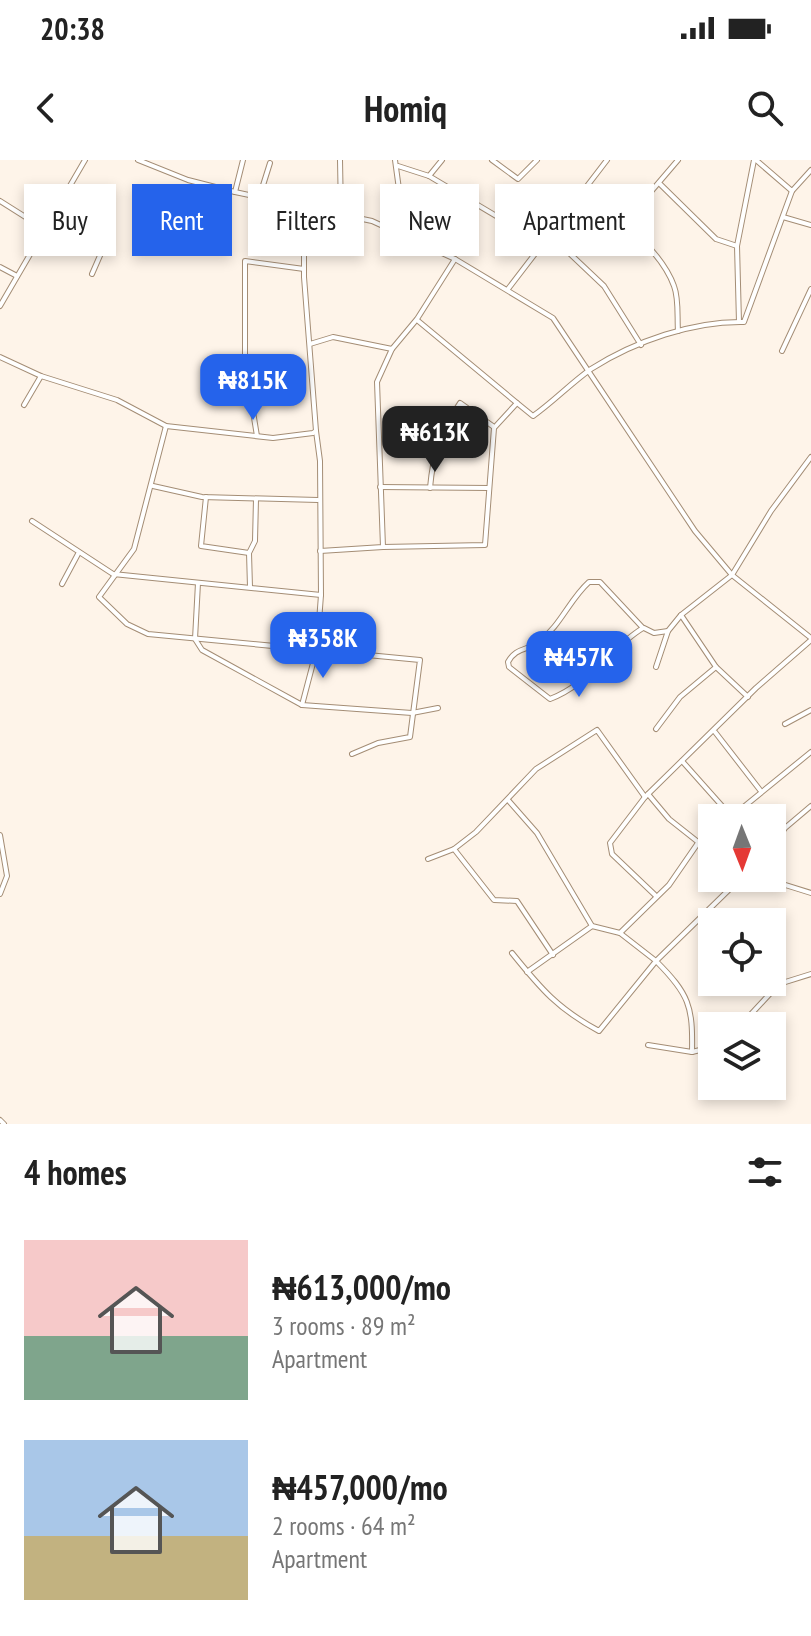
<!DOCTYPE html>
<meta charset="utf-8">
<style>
:root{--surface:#fff;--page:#f2f2f2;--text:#222;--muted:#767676;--accent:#2563eb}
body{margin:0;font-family:"PT Sans Narrow",sans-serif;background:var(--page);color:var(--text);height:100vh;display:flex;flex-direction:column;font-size:30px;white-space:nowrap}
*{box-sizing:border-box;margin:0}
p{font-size:26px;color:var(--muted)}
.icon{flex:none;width:44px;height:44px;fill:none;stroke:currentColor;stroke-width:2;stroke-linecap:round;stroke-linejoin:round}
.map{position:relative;height:964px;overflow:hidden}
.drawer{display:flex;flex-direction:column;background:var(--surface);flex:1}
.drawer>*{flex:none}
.guide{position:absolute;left:24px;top:24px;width:764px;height:72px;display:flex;gap:16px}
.needle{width:52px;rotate:179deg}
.buttons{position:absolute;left:698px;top:644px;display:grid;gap:16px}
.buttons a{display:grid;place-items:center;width:88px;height:88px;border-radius:0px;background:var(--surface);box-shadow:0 4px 12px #0003;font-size:40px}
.price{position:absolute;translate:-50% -68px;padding:0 18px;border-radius:16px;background:var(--accent);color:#fff;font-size:26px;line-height:52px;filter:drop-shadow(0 2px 4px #0008)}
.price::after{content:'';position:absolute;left:50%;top:48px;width:24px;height:18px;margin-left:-12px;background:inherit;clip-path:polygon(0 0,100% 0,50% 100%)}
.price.current{background:#222;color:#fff}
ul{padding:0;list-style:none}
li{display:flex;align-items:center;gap:24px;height:200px;padding:0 24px}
li span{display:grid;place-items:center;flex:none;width:224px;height:160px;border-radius:0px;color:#555}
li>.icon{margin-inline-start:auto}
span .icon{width:96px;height:96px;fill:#fffc;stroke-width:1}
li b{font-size:34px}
h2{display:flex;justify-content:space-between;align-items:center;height:96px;padding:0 24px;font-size:34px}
.tag{padding:0 28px;border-radius:0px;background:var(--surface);box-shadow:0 4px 12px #0003;font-size:28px;line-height:72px}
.tag.current{background:var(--accent);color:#fff}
.status{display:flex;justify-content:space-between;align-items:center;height:56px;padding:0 40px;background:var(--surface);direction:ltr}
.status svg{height:22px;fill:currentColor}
header{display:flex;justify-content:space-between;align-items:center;height:104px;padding:0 24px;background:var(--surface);font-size:36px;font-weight:700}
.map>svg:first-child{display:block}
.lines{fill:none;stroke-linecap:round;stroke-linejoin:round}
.minor-casing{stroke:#a48d75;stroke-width:6}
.minor{stroke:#fff;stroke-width:4}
</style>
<div class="status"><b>20:38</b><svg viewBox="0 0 49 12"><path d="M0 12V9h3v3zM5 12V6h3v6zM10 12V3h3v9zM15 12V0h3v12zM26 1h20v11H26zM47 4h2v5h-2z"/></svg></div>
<header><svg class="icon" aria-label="back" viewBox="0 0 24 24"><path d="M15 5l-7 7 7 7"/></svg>Homiq<svg class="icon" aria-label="search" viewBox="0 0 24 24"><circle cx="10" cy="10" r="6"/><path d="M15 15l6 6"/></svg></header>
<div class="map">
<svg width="811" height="964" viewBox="0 0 811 964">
<rect width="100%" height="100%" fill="#fef4e9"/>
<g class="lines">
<g class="minor-casing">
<g id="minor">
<path d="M138,0L188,20L235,32L372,61L455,99L553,158L695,371L732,415L811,478"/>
<path d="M340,0L341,54"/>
<path d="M395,0L405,73"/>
<path d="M492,0L518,19L537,0"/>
<path d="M756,0L792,31L811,10"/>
<path d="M398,6L429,16L442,0"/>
<path d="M429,16L540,82"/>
<path d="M659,23L716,79L737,86"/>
<path d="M583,29C613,53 661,89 674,126C679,139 677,157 678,171"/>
<path d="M235,32L243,0"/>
<path d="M259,38L270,3"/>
<path d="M0,41L46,70"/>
<path d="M57,44L112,68L92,114"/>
<path d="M783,57L811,65"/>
<path d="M625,62L678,0"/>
<path d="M548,73L604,126L641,185"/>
<path d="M0,107L17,116"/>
<path d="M508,129L607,0"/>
<path d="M0,146L85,0"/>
<path d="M417,160L517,243"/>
<path d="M739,162L737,86L754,0"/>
<path d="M310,184L333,177L392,189L417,159L455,99"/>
<path d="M782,191L811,129"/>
<path d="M0,197L41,216L117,240L166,266L273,278L313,273L316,271L304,117V48"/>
<path d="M24,245L41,216"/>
<path d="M166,266L134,389L99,437L127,464L148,474L420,500L410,577L378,583L352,594"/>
<path d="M257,276L245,203V101L304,109"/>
<path d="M153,326L202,337L318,340"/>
<path d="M380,327L489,328"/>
<path d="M430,328C433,293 441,271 460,243L494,267"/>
<path d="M206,337L201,386L249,393L255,381L256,339"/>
<path d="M32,361L113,414L321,435L320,301L316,271"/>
<path d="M383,387L485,385L494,268L517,243L533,256C553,242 571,223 591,209C635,181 693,161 744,162L792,31"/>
<path d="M320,391L383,387L377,222L392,189"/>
<path d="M249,393L250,427"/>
<path d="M589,422H600L643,468C610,488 588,525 550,539L509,507L508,502C516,487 527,491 539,482C560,466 570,439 589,422Z"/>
<path d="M198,423L195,479L202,490L302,545L412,553L438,548"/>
<path d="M62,424L78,394"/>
<path d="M681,455L716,507L748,537"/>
<path d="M644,468L654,473L668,471"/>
<path d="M537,484L569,510"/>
<path d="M656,507L668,471L681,455L732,415L771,351L811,297"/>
<path d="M302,545L317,488L321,435"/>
<path d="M785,564L811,550"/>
<path d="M656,569L680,537L716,507"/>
<path d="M715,572L760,630"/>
<path d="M682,601L731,656"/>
<path d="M648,634L669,659L712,693"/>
<path d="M508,640L537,673L592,766L620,773L656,801L599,871C558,849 541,829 512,793"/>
<path d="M730,658L811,592"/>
<path d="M0,675L7,716L0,734"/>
<path d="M704,687L712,677"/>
<path d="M772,687L785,668L811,646"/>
<path d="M428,699L454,689"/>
<path d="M763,718L811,733"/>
<path d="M655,735L612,694L610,683L645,637L756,528L811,480"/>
<path d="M620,773L669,725L698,683"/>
<path d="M553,795L517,741L494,740L454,689L476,672L536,609L597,570L645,637"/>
<path d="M527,812L592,766"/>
<path d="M740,866L779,824L811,814"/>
<path d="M648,885L692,892L712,887"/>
<path d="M692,892C693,846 689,834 656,801L741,718"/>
<path d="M0,960L4,964"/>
</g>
</g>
<use href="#minor" class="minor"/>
</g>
</svg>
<div class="buttons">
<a><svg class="needle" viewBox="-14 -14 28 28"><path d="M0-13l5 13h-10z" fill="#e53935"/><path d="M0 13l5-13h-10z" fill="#767676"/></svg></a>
<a><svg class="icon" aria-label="locate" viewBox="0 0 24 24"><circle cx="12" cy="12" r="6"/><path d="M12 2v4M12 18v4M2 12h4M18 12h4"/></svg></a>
<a><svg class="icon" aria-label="layers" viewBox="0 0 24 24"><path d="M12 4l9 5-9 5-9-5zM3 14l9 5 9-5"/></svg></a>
</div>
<b class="price" style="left:253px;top:262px">₦815K</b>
<b class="price current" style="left:435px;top:314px">₦613K</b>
<b class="price" style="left:323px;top:520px">₦358K</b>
<b class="price" style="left:579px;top:539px">₦457K</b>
<div class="guide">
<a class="tag">Buy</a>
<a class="tag current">Rent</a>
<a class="tag">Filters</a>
<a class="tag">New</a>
<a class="tag">Apartment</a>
</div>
</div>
<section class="drawer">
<h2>4 homes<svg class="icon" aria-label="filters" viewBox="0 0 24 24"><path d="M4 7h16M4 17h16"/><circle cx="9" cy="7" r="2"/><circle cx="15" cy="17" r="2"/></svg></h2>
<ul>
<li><span style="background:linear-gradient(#f6c9c9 60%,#7fa58c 0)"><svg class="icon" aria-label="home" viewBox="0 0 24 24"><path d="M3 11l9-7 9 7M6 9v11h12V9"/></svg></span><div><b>₦613,000/mo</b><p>3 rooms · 89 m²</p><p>Apartment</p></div></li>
<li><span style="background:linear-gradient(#a9c7e8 60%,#c2b280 0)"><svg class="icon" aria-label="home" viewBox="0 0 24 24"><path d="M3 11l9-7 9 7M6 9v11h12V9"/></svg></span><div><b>₦457,000/mo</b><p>2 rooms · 64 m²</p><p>Apartment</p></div></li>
</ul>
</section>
